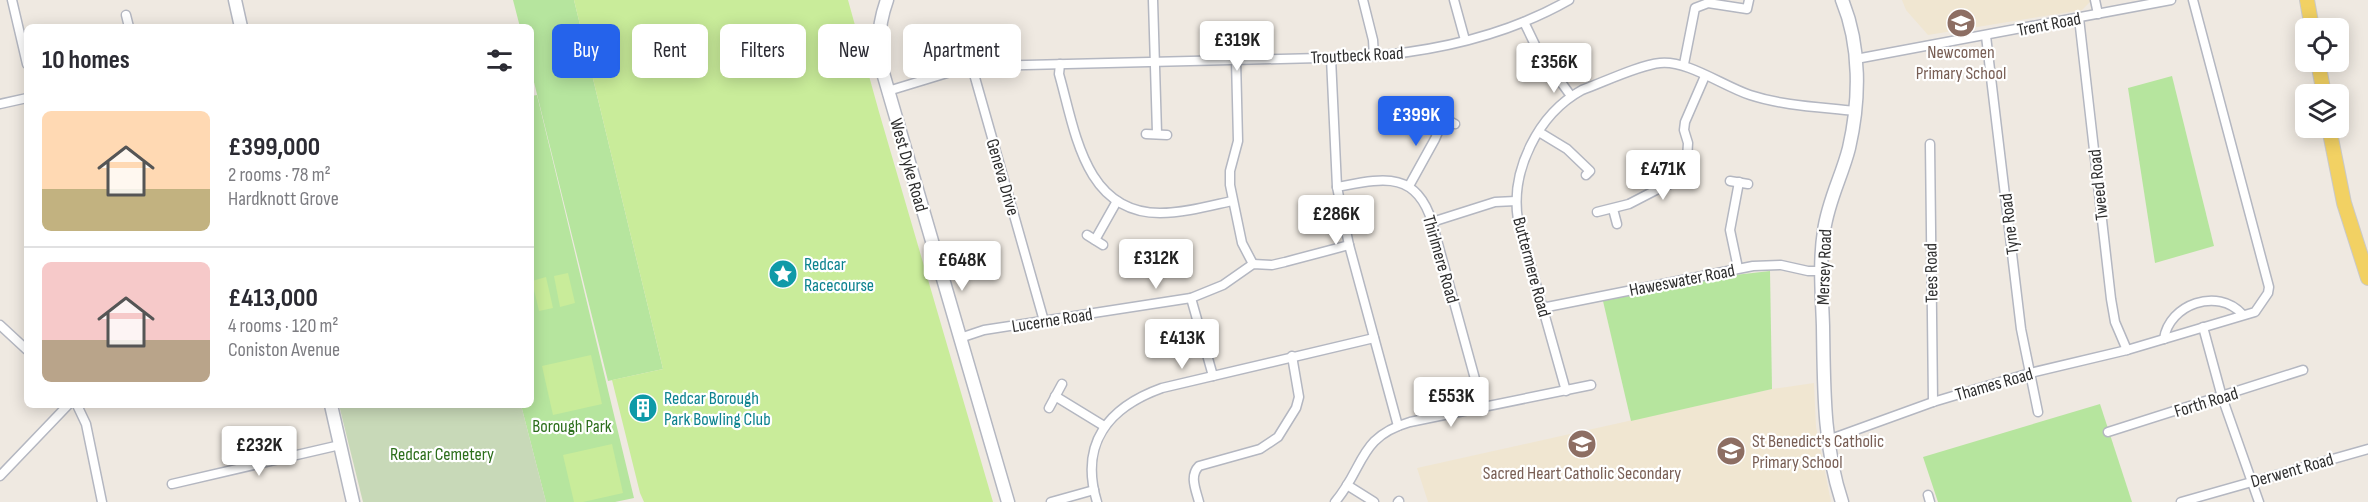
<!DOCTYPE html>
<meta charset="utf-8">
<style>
:root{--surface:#fff;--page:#f2f2f3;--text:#2b2b33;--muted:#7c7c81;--line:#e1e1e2;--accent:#2563eb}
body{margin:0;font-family:"Sofia Sans Condensed",sans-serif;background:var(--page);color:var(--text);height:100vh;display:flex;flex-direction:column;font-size:22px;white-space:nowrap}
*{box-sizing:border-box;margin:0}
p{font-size:20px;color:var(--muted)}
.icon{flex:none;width:33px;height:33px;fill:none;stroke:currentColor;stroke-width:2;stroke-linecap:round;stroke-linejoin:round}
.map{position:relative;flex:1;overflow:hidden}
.drawer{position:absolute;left:24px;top:24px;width:510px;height:384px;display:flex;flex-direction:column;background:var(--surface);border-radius:9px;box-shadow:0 3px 15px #0003}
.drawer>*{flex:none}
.guide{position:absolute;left:552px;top:24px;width:570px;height:54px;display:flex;gap:12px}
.fabs{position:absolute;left:2295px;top:18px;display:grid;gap:12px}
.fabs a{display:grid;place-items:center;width:54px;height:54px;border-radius:9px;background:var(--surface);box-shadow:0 3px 15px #0003;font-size:30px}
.price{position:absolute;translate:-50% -51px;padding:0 14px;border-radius:6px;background:#fff;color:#222;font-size:20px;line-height:39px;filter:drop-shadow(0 2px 3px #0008)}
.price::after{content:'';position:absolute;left:50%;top:36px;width:18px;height:14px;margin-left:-9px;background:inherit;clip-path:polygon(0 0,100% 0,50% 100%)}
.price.on{background:var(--accent);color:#fff}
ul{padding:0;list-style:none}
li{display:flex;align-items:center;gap:18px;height:150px;padding:0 18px}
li+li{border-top:2px solid var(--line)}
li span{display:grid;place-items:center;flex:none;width:168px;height:120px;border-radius:9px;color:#555}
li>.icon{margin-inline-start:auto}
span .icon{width:72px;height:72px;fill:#fffc;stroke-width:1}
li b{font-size:26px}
h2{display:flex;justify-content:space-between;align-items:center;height:72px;padding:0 18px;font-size:26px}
.chip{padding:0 21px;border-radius:9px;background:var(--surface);box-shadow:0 3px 15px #0003;font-size:21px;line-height:54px}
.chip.on{background:var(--accent);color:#fff}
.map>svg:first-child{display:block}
.education{fill:#f0e6d1}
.green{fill:#b6e59e}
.cemetery{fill:#c8d9b8}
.pitch{fill:#c9ec9a}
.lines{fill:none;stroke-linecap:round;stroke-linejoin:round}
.street-casing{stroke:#b4b7c1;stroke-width:11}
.secondary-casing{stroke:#b4b7c1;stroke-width:15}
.primary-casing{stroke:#c9c9c9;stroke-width:16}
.street{stroke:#fff;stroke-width:8}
.secondary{stroke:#fff;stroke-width:12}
.primary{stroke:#f2d163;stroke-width:14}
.labels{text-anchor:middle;stroke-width:4.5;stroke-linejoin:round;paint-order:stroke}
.street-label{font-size:18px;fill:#2e2e2e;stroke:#fff}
.education-label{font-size:18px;fill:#785e54;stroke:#fff}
.culture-label{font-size:18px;fill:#0d838f;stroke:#fff;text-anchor:start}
.park-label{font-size:18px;fill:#2c6e1b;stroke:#fff}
</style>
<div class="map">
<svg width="2368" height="502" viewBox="0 0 2368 502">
<rect width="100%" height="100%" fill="#efe9e1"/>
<g class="education">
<path d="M1902,0H2090V2L2082,10L1928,35L1906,10Z"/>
<path d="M1814,383L1816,427L1831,502H1428L1417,468L1772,389Z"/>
</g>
<g class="green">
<path d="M513,0H574L663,369L608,381L531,70V27H520Z"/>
<path d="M2172,76L2214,246L2155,263L2128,88Z"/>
<path d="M537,95L634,498L615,502H546L521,405H531V96Z"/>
<path d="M1770,271L1772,389L1631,421L1603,301L1735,275Z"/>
<path d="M2100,404L2132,502H1938L1923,457Z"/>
</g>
<path class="cemetery" d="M339,405H521L546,502H363Z"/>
<g class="pitch">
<path d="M574,0H848L879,112L993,502H644L640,493L612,380L663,369Z"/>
<path d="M568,273L575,303L560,307L554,276Z"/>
<path d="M546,277L553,308L539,311L532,281Z"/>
<path d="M591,355L602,404L553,415L542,366Z"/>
<path d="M612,444L623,493L583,502H574L563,455Z"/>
</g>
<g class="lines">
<g class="street-casing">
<g id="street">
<path d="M12,0L27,64"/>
<path d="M1153,0L1157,133"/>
<path d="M1363,0L1373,40L1374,56"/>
<path d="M1454,0L1465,40"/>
<path d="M2095,0L2098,14"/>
<path d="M126,15L129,27"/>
<path d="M2079,18L2111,299L2115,322L2127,350"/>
<path d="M1524,22L1537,49L1571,96"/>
<path d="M1986,36L2021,329L2038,412"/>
<path d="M1331,58L1337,187L1349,245L1398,426"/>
<path d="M1236,59L1238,141L1230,171V185L1242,243L1253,264"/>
<path d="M1856,59L2171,0"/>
<path d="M1060,64L1059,74C1075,130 1084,213 1160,213C1184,213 1209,206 1232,201"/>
<path d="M1684,64L1695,8L1708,3L1747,9L1749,0"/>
<path d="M972,67L1044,321"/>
<path d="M888,91L957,70L981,66L1361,57C1432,52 1506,36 1569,0"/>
<path d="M0,104L27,98"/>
<path d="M1432,115L1444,118L1455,124"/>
<path d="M1539,132L1567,149L1590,171L1586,175"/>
<path d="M1146,134L1167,135"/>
<path d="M1930,144L1933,402"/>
<path d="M1730,181L1748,184"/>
<path d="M1409,186L1435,139L1444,118"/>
<path d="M1337,187C1381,179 1416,169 1432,222L1483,408"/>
<path d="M1613,209L1617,224"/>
<path d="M1597,212L1629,204L1658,189L1680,180L1686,176L1688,143L1684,130L1685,122L1705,76"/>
<path d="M1432,222L1495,202L1516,201"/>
<path d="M1087,235L1103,245"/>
<path d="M1095,240L1117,201"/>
<path d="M1738,268L1730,230L1739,182"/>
<path d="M1191,298L1213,376"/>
<path d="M1542,308L1753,266L1781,265L1808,271H1822"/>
<path d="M0,325L27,350"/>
<path d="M2203,327L2222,397L2259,502"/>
<path d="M960,338L984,330L1191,298L1223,285L1253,264L1272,265L1285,262L1349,245"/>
<path d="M2164,339C2169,304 2218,287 2242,314"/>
<path d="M1566,391L1518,220C1510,171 1538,114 1582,90C1604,82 1639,65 1660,63C1687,60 1723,86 1750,95C1784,106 1820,107 1855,111"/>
<path d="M1055,396L1104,426"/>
<path d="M77,405L86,424L102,502"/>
<path d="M1049,408L1062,384"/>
<path d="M2108,432L2303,370"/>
<path d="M1828,440L1933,402L2030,373L2127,350L2255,312L2268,293L2269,287L2193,0"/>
<path d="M0,476L68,405"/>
<path d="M172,484L340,445"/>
<path d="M1347,485L1374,502"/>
<path d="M1928,495L1930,502"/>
<path d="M1051,502L1094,490"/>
<path d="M1097,502C1079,443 1109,407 1162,388L1374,338"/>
<path d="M1199,502C1196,490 1189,476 1199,466L1260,449L1278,437L1296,408L1299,397L1292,356"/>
<path d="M1335,502C1365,467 1358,437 1410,422L1591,385"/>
<path d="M1398,502L1399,501"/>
<path d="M2181,502L2368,449"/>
</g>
</g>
<g class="secondary-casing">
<g id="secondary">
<path d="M235,0L241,27"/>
<path d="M887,0C879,22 877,44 881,66L1008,502"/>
<path d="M331,405L353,502"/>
<path d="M1842,502C1823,445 1824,385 1823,326C1822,295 1819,262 1824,231C1828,201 1842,176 1849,148C1860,100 1861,46 1842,0"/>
</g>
</g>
<g class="primary-casing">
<g id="primary">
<path d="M2307,0L2312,28"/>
<path d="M2318,62L2324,94"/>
<path d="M2329,128L2344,203L2368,278"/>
</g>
</g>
<use href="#street" class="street"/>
<use href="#secondary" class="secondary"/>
<use href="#primary" class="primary"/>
</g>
<defs>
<g id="school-disc" transform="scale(1.5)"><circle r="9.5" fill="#8d6e63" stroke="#fff"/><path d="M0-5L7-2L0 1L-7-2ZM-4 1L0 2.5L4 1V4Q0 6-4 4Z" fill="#fff"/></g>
<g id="sight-disc" transform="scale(1.5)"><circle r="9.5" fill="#0f9aa8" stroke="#fff"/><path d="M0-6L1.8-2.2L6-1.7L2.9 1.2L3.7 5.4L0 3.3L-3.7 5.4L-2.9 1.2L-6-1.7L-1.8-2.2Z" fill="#fff"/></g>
<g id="building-disc" transform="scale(1.5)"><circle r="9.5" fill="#0f9aa8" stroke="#fff"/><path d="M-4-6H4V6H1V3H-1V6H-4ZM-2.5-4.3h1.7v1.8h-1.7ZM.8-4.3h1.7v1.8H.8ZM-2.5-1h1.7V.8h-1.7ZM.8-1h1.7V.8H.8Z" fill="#fff"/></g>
</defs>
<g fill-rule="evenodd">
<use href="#school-disc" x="1961" y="23"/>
<use href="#sight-disc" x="783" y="274"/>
<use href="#building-disc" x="643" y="408"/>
<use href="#school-disc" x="1582" y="444"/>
<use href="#school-disc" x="1731" y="451"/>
</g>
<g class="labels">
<g class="street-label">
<text transform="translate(2049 24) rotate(-11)" y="6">Trent Road</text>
<text transform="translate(1357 55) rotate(-3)" y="6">Troutbeck Road</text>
<text transform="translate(909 165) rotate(74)" y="6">West Dyke Road</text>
<text transform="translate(1003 177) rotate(74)" y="6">Geneva Drive</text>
<text transform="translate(2098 185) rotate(-96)" y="6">Tweed Road</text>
<text transform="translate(2009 224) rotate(-97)" y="6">Tyne Road</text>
<text transform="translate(1441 259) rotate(74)" y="6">Thirlmere Road</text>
<text transform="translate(1532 267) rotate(75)" y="6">Buttermere Road</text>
<text transform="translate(1824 267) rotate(-88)" y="6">Mersey Road</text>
<text transform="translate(1931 273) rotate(-91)" y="6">Tees Road</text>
<text transform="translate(1682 280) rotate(-11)" y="6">Haweswater Road</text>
<text transform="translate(1052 320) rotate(-9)" y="6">Lucerne Road</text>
<text transform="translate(1994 384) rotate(-16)" y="6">Thames Road</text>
<text transform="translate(2206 402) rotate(-17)" y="6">Forth Road</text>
<text transform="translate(2292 470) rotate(-16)" y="6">Derwent Road</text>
</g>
<g class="education-label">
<text x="1961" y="58">Newcomen<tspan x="1961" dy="21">Primary School</tspan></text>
<text x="1752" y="447" text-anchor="start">St Benedict's Catholic<tspan x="1752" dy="21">Primary School</tspan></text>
<text x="1582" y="479">Sacred Heart Catholic Secondary</text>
</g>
<g class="culture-label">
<text x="804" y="270">Redcar<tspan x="804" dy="21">Racecourse</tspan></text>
<text x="664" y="404">Redcar Borough<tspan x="664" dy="21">Park Bowling Club</tspan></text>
</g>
<g class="park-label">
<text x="572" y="432">Borough Park</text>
<text x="442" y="460">Redcar Cemetery</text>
</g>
</g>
</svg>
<div class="fabs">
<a><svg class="icon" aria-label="locate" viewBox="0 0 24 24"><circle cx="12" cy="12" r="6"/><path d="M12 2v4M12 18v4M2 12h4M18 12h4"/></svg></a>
<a><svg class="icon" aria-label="layers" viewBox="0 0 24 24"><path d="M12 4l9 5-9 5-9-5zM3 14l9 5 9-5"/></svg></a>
</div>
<b class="price" style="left:1237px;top:72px">£319K</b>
<b class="price" style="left:1554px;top:94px">£356K</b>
<b class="price on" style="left:1416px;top:147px">£399K</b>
<b class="price" style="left:1663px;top:201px">£471K</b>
<b class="price" style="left:1336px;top:246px">£286K</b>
<b class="price" style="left:1156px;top:290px">£312K</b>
<b class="price" style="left:962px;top:292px">£648K</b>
<b class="price" style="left:1182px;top:370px">£413K</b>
<b class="price" style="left:1451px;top:428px">£553K</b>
<b class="price" style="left:259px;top:477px">£232K</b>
<div class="guide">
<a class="chip on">Buy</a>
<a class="chip">Rent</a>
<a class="chip">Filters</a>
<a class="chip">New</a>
<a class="chip">Apartment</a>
</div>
<section class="drawer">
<h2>10 homes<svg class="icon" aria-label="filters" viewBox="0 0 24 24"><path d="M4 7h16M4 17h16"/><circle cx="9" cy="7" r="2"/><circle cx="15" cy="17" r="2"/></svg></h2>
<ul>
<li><span style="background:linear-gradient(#ffd9b3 65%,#c2b280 0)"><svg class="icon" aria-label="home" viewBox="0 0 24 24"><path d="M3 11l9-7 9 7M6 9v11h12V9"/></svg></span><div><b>£399,000</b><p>2 rooms · 78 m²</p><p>Hardknott Grove</p></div></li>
<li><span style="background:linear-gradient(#f6c9c9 65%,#b9a48a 0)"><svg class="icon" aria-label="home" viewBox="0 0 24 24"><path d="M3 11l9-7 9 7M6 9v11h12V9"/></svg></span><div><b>£413,000</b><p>4 rooms · 120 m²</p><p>Coniston Avenue</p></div></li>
</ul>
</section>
</div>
